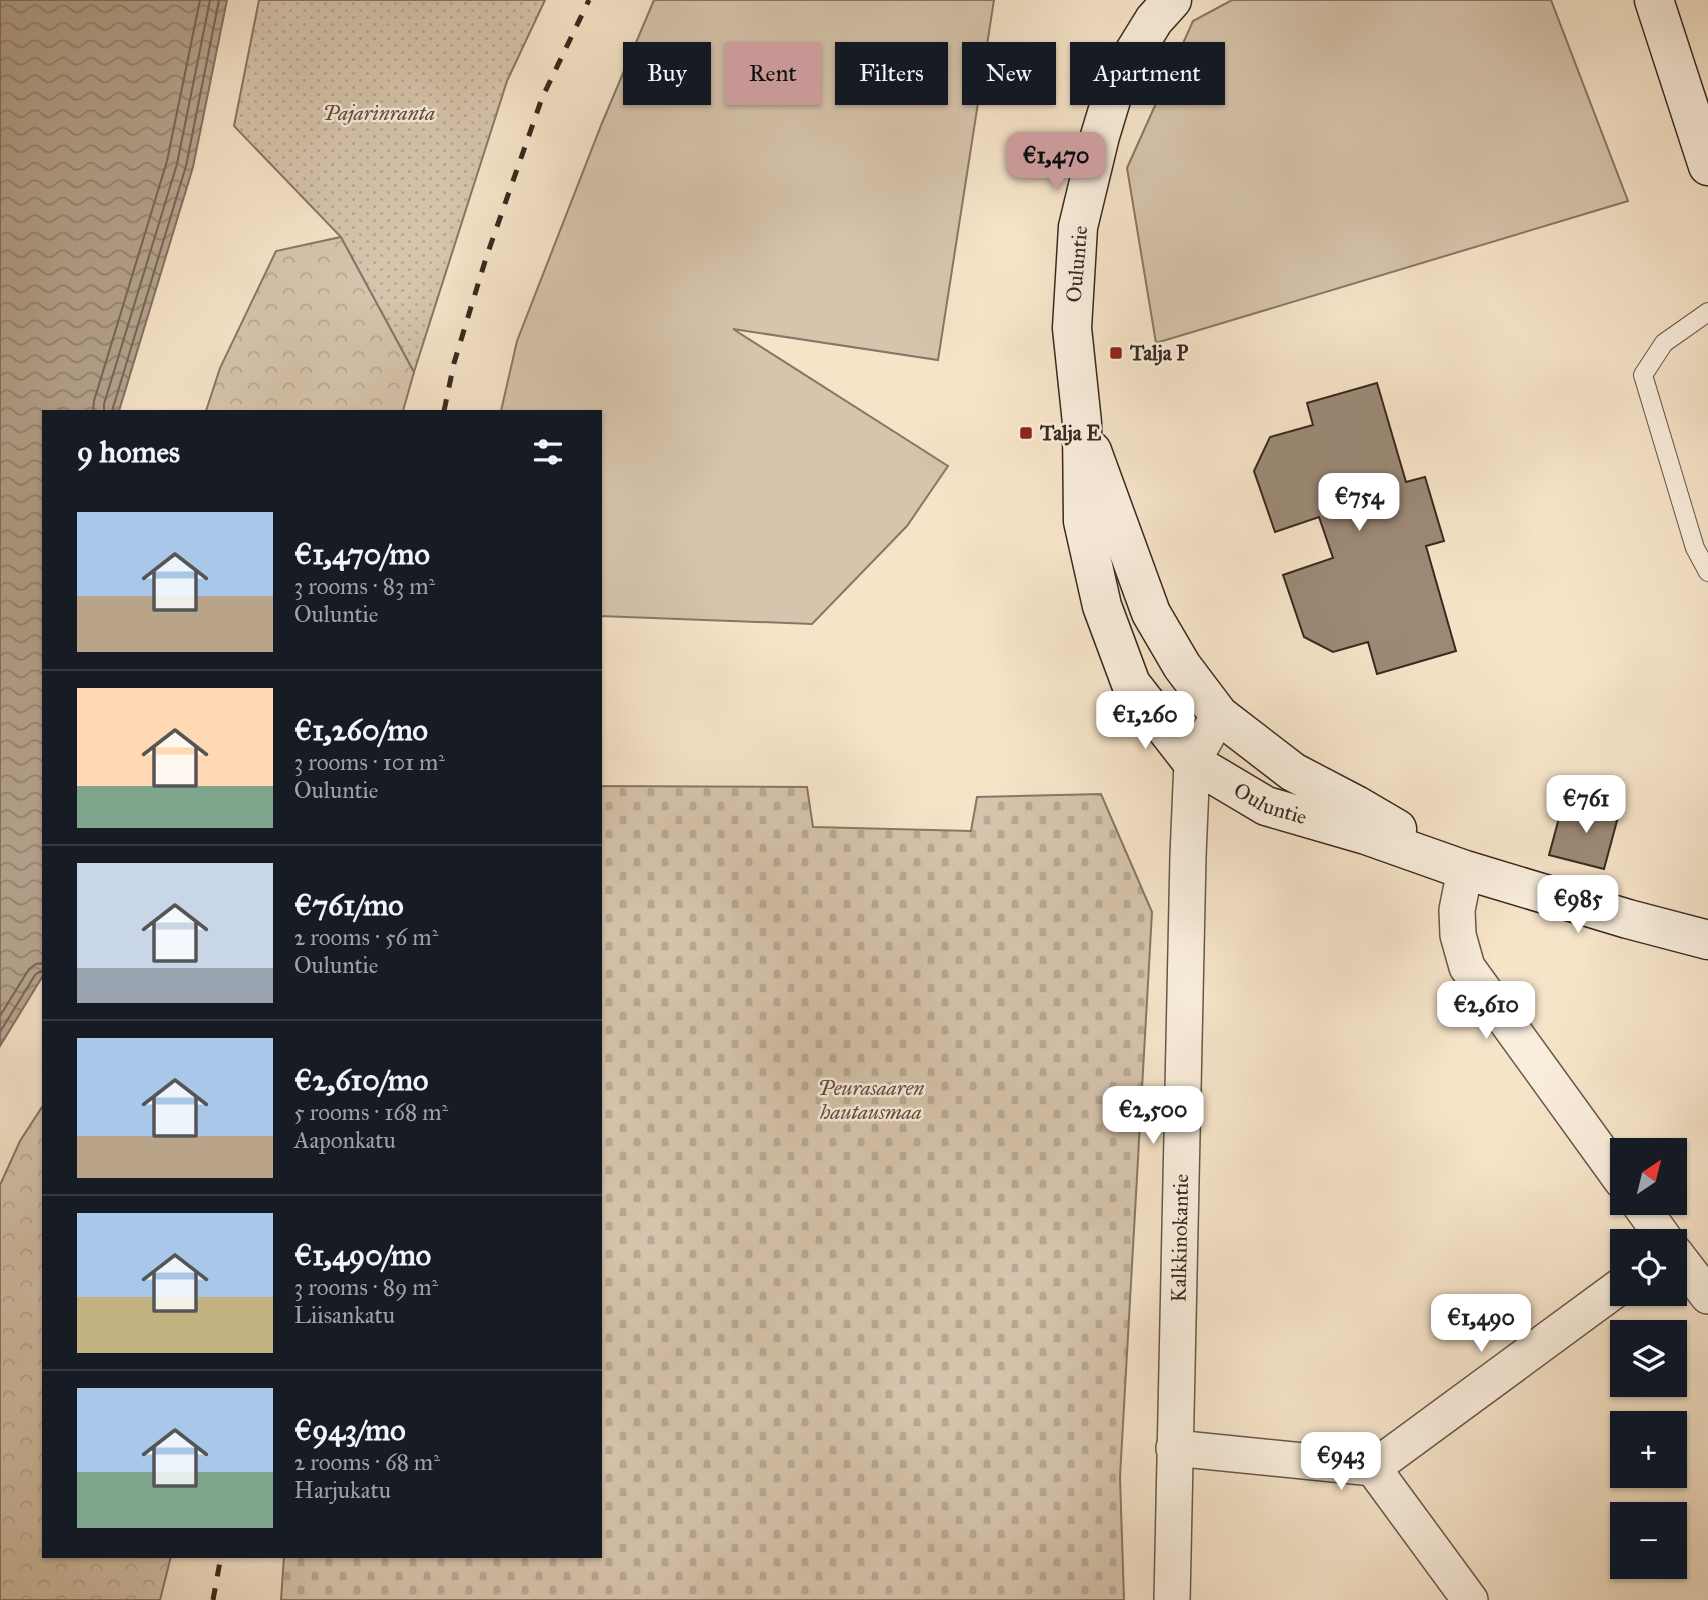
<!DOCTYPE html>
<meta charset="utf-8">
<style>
:root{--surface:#171b24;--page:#242831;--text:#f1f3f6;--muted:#9ea1a6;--line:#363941;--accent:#c59692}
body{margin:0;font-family:"IM FELL Great Primer",serif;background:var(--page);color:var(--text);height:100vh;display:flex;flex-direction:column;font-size:26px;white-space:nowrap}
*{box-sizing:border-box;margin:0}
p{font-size:23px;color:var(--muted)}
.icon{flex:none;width:38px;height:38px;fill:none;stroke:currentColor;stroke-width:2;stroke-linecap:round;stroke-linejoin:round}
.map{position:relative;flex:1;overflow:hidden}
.sheet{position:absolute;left:42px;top:410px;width:560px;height:1148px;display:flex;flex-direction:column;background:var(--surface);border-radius:0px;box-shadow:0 2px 5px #0004}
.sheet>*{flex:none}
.top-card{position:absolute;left:623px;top:42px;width:665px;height:63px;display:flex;gap:14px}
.needle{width:46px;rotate:35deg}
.fabs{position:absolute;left:1610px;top:1138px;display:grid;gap:14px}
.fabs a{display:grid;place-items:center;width:77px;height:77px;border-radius:0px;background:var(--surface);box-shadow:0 2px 5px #0004;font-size:35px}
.price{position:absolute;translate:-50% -60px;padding:0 16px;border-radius:14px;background:#fff;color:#222;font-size:23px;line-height:46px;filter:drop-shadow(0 2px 4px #0008)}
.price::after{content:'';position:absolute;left:50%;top:42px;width:21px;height:16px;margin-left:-10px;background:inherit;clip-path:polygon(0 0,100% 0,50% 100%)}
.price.current{background:var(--accent);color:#111}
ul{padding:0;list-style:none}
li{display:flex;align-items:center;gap:21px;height:175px;padding:0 35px}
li+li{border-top:2px solid var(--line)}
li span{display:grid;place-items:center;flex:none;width:196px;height:140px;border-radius:0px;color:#555}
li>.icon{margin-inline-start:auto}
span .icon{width:84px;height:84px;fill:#fffc;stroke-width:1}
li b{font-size:30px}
h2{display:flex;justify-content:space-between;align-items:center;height:84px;padding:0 35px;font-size:30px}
.tag{padding:0 24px;border-radius:0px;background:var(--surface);box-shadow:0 2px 5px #0004;font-size:24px;line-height:63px}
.tag.current{background:var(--accent);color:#111}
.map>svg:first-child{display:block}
.grass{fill:#d6c4ac;stroke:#887666;stroke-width:2}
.forest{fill:url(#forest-crowns);stroke:#887666;stroke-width:2}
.cemetery{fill:url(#cemetery-stones);stroke:#887666;stroke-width:2}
.park{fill:url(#park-dots);stroke:#887666;stroke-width:2}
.water{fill:url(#water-waves);stroke:#847262;stroke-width:2}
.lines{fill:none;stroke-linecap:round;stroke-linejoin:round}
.shore{stroke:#786657;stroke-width:2}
.building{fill:#9c8a77;stroke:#3a281f;stroke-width:2}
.lane-casing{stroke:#69574a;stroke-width:20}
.street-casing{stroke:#69574a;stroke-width:38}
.secondary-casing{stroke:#3a281f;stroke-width:41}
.lane{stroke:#f9eddc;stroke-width:18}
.street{stroke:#f9eddc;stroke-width:35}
.secondary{stroke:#f9eddc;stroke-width:38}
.rail{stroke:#3a281f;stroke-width:5;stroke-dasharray:12 12;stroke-linecap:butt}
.poi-dot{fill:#8f2418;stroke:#f9eddc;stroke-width:2.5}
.labels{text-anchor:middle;stroke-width:5;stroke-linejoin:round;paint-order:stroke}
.park-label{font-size:21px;font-style:italic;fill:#614f42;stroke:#f9eddc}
.street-label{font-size:21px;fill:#3a281f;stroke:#f9eddc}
.poi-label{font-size:21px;font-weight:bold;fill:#3a281f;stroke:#f9eddc;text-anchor:start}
</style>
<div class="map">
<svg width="1708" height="1600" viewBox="0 0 1708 1600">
<defs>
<pattern id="forest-crowns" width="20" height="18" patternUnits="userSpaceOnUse" patternTransform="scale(1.75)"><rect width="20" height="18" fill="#d6c4ac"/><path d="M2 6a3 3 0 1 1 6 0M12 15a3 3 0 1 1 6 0" fill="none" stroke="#b8a894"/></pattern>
<pattern id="cemetery-stones" width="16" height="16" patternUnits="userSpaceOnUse" patternTransform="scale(1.75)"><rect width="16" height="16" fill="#d6c4ac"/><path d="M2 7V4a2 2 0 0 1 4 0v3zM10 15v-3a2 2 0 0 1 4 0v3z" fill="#b8a894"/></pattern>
<pattern id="park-dots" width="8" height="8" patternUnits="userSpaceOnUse" patternTransform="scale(1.75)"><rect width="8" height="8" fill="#d6c4ac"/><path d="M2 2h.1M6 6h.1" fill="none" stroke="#b8a894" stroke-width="1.8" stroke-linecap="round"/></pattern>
<pattern id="water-waves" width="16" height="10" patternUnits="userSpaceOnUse" patternTransform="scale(1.75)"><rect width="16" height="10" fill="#b6a48f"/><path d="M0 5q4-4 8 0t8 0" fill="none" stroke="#958674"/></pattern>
</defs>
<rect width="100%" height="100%" fill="#f6e4c9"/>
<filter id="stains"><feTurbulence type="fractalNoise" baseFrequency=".00286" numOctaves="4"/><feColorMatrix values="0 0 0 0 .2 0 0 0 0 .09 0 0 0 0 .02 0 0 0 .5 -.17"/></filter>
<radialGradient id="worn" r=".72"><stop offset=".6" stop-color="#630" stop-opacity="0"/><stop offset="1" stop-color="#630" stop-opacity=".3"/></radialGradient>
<g class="grass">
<path d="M654,0H994L938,360L733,329L948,466L907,526L812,624L600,616V411H501L517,341L602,123Z"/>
<path d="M1232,0H1551L1628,201L1156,343L1127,168L1193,21Z"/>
</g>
<g class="forest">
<path d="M341,237L414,372L403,411H206L220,368L276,251Z"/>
<path d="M44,1104V1556H171L160,1600H0V1185L20,1141Z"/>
</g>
<path class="cemetery" d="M600,786L807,787L813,827L971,831L977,797L1101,794L1152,912L1120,1477L1124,1600H281L284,1556H600Z"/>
<path class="park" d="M259,0H545L507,81L414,372L341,237L234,126Z"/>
<path class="water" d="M0,0H227L193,167L119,411H44V974L0,1046Z"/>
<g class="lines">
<g class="shore">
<path d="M93,411L94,401L167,161L200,0"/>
<path d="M104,411V404L177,164L210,0"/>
<path d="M112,411L186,166L219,0"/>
<path d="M0,1016L29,969L36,964L44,963"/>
<path d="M0,1032L35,975L39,972H44"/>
</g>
</g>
<g class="building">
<path d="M1377,383L1406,482L1425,477L1444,541L1426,546L1456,651L1377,674L1368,642L1333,652L1304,637L1283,575L1333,558L1319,517L1275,532L1254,471L1270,437L1313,425L1307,403Z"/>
<path d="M1597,800L1621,806L1604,869L1549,855L1562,807L1593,815Z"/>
</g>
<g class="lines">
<g class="lane-casing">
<path id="lane" d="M1708,312L1664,343L1643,375L1695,548L1708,572"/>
</g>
<g class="street-casing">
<g id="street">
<path d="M1465,870L1457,910L1458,935L1467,967L1622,1181"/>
<path d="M1638,1202L1666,1241"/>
<path d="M1675,1253L1708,1296"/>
<path d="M1174,1448L1373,1468L1470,1600"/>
<path d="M1373,1468L1622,1285"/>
<path id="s1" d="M1172,1600L1188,856L1192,762L1219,715"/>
</g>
</g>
<g class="secondary-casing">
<g id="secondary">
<path id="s2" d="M1172,0L1154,20L1117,80L1100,136L1078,227L1072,328L1082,423L1083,521L1102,606L1131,684L1192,762L1266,806L1366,835L1465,870L1628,919L1708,940"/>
<path d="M1654,0L1708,166"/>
<path d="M1092,451L1151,613L1182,666L1219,715L1293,772L1356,805L1397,829"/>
</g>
</g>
<use href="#lane" class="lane"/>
<use href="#street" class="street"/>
<use href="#secondary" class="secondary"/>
<g class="rail">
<path d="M444,411L454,363L486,258L542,98L589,0"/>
<path d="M213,1600L221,1556"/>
</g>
</g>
<g class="poi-dot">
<rect x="1109" y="346" width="14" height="14" rx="3.5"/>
<rect x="1019" y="426" width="14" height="14" rx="3.5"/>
</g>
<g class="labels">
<g class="park-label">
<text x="379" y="120">Pajarinranta</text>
<text x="871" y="1095">Peurasaaren<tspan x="871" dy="24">hautausmaa</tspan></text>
</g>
<g class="street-label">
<text transform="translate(1077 264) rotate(-85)" y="7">Ouluntie</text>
<text dy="7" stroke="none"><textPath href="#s2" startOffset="903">Ouluntie</textPath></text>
<text dy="7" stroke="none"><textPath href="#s1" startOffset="362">Kalkkinokantie</textPath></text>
</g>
<g class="poi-label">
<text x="1130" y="360">Talja P</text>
<text x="1040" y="440">Talja E</text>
</g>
</g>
<rect width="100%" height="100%" filter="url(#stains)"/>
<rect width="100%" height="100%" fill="url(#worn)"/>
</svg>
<div class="fabs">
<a><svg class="needle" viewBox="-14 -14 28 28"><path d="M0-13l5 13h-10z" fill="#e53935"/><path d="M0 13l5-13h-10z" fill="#9ea1a6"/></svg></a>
<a><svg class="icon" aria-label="locate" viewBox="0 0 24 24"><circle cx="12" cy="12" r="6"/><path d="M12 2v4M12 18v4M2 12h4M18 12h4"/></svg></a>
<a><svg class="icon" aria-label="layers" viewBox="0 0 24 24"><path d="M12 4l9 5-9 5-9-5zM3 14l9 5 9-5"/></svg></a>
<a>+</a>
<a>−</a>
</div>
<b class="price current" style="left:1056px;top:192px">€1,470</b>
<b class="price" style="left:1359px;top:533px">€754</b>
<b class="price" style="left:1145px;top:751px">€1,260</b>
<b class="price" style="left:1586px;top:835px">€761</b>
<b class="price" style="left:1578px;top:935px">€985</b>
<b class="price" style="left:1486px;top:1041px">€2,610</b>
<b class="price" style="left:1153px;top:1146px">€2,500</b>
<b class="price" style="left:1481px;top:1354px">€1,490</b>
<b class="price" style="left:1341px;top:1492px">€943</b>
<div class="top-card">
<a class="tag">Buy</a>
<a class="tag current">Rent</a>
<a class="tag">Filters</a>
<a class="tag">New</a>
<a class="tag">Apartment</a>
</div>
<section class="sheet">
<h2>9 homes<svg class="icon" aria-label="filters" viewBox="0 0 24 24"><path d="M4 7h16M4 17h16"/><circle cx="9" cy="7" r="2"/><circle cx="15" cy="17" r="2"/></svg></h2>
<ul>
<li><span style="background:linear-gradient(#a9c7e8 60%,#b9a48a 0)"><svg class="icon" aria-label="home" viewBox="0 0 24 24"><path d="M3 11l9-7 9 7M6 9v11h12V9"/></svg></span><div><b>€1,470/mo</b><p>3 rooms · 83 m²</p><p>Ouluntie</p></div></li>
<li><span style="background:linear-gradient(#ffd9b3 70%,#7fa58c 0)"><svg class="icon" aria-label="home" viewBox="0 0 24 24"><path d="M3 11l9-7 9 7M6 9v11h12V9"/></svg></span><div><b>€1,260/mo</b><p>3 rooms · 101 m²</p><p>Ouluntie</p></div></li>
<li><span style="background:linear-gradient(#c9d6e8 75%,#9aa5b1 0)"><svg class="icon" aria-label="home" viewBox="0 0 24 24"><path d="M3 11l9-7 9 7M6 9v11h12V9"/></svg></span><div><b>€761/mo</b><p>2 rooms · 56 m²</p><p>Ouluntie</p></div></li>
<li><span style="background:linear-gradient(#a9c7e8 70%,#b9a48a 0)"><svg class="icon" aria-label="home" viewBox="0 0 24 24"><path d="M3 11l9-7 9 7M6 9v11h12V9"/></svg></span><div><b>€2,610/mo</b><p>5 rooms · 168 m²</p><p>Aaponkatu</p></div></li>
<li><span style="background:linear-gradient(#a9c7e8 60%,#c2b280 0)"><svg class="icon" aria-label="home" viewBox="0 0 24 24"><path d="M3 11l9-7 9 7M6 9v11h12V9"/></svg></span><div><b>€1,490/mo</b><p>3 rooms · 89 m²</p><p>Liisankatu</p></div></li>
<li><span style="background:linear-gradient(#a9c7e8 60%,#7fa58c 0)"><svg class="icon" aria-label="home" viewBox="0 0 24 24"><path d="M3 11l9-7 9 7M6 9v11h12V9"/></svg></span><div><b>€943/mo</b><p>2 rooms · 68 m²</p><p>Harjukatu</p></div></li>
</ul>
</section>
</div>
